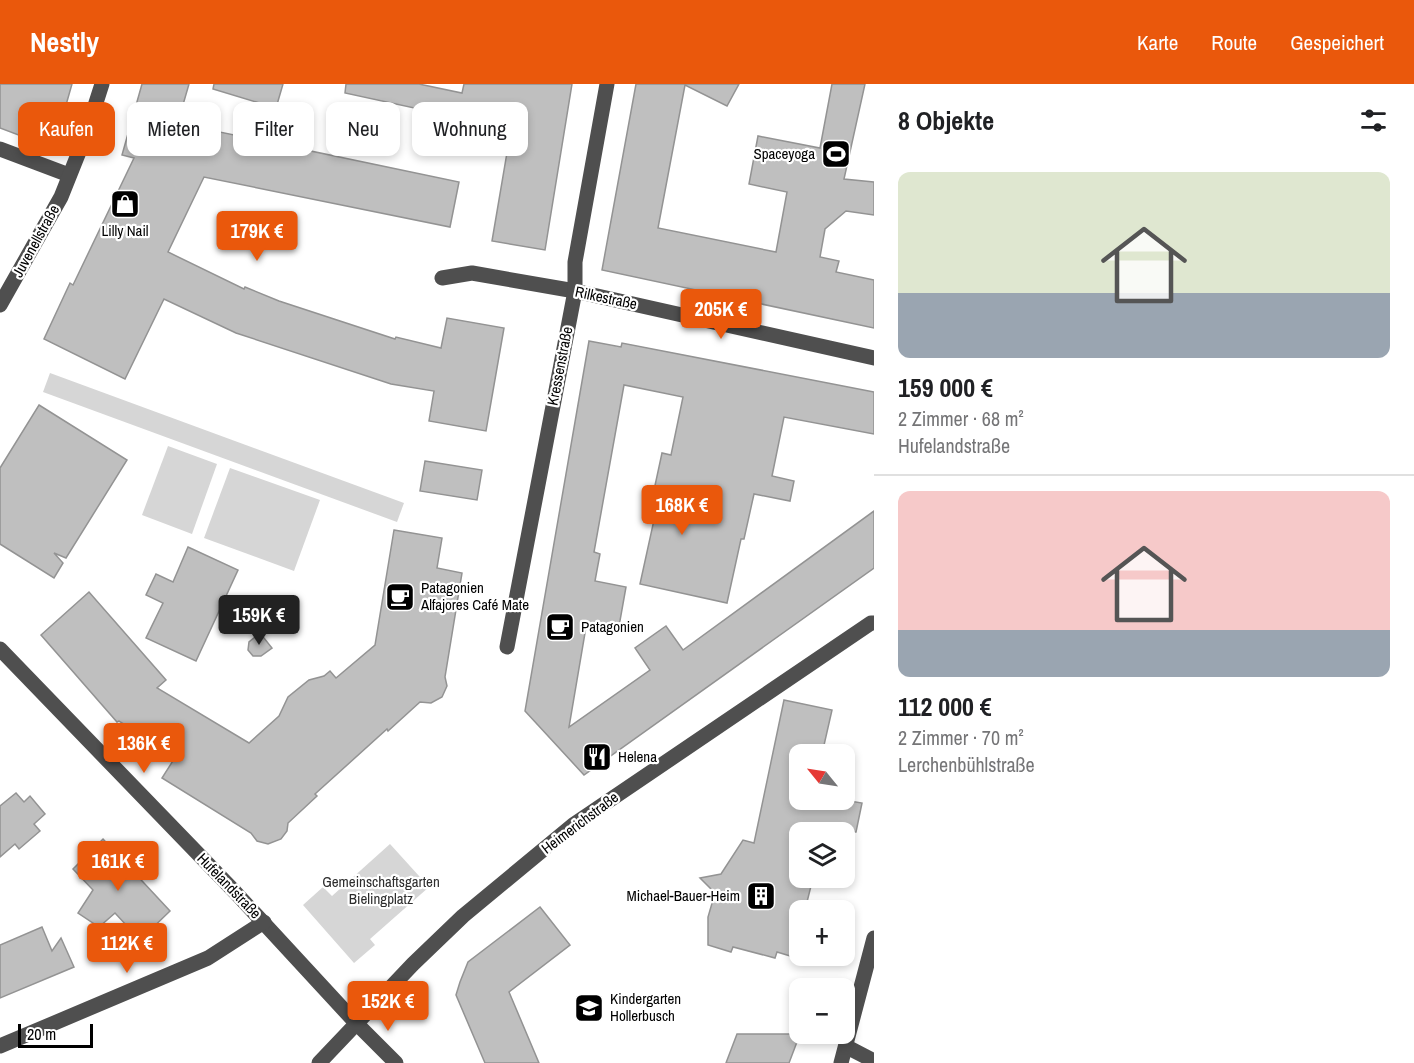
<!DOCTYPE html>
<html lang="de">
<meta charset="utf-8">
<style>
:root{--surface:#fff;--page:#f2f2f2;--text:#202124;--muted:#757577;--line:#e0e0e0;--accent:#ea580c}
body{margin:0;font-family:"Archivo Narrow",sans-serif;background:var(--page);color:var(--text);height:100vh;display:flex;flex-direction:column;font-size:22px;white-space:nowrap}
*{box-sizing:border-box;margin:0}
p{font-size:20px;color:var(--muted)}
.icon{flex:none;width:33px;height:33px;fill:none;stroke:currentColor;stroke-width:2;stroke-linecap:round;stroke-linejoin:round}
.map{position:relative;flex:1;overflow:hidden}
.drawer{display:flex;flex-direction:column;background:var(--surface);width:540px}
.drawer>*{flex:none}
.guide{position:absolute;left:18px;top:18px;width:570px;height:54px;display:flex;gap:12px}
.needle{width:39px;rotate:300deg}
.buttons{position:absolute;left:789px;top:660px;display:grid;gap:12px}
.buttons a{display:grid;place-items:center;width:66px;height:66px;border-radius:12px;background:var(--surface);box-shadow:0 3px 9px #0003;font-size:30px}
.scale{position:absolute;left:18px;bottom:15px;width:75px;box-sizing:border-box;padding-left:6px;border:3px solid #000;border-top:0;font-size:16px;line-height:21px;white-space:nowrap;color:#000;-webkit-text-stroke:4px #fff;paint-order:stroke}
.price{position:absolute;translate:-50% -51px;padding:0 14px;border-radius:6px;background:var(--accent);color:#fff;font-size:20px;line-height:39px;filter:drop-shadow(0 2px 3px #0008)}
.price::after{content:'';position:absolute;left:50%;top:36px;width:18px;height:14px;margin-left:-9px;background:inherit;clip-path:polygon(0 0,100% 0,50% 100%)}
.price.selected{background:#222;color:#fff}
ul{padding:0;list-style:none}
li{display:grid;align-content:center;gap:12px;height:318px;padding:0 24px}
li+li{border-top:2px solid var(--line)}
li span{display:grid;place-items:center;height:186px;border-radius:12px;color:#555}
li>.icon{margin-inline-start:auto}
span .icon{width:108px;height:108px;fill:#fffc;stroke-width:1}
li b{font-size:26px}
h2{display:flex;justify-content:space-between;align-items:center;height:72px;padding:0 24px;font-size:26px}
.tag{padding:0 21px;border-radius:12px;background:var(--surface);box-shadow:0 3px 9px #0003;font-size:21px;line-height:54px}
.tag.selected{background:var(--accent);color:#fff}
header{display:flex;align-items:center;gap:36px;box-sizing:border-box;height:84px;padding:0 30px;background:var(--accent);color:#fff}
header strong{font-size:28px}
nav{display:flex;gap:33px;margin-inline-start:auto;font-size:21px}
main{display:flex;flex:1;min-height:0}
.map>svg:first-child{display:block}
.green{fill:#d6d6d6}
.building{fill:#bfbfbf;stroke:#939393;stroke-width:1.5}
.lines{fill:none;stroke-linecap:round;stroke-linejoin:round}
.minor{stroke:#4f4f4f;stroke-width:15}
.labels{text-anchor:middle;stroke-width:4.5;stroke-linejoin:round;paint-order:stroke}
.poi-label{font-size:15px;fill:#000;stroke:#fff;text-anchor:start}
.street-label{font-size:15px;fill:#000;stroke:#fff}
.park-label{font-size:15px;fill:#2d2d2d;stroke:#fff}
</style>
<header>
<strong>Nestly</strong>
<nav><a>Karte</a><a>Route</a><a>Gespeichert</a></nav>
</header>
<main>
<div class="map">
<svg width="874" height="979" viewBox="0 0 874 979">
<rect width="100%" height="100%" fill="#fff"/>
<g class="green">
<path d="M50,289L404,419L397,438L43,308Z"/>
<path d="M168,362L217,380L192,450L142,431Z"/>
<path d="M230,384L320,416L294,487L204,454Z"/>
<path d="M390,760L429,803L370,855L375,861L354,879L303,821L323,803L332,812Z"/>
</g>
<g class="building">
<path d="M0,0H72L58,49L37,58L0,44Z"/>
<path d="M142,0H189L178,38L219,51L220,48L459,98L450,143L204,93L168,168L244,205L245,203L279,217L395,255L396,253L441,264L447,234L504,244L486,347L429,337L434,307L391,300L236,249L164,215L125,295L44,255L70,199L73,201L134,74L122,71Z"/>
<path d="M214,0H283L276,24L213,5Z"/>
<path d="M346,0H419L462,9L464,0H572L545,166L492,157L511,45L345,9Z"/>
<path d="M636,0H739L727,22L685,1L658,144L776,168L787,108L749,100L758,52L820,64L832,0H865L844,95L874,98V131L846,127L825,145L820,173L839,177L836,188L874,196V244L602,186Z"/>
<path d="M589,257L621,263L622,259L874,308V350L784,333L772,392L794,397L790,417L754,410L744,455H741L727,519L640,500L654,436L648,434L662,369L671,371L683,313L624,301L594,468L600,470L595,497L626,503L618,548L586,543L569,643L650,586L635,564L666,542L683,566L874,427V484L584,691L525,627Z"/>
<path d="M39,321L127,376L66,474L54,469L63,479L54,494L0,460V384Z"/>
<path d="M425,377L482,386L477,416L420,407Z"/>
<path d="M394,446L442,454L437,484L462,489L445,593L447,602L442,613L431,619L420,618L388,647L387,645L315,710L317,712L288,739L287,747L281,755L268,760L257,757L251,749L162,694L176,672L119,637L117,638L41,551L89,508L166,596L157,604L249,659L279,632L288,613L309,596L324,592L330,587L336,594L375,561Z"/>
<path d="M188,463L238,486L196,577L146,554L163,519L146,511L156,490L173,498Z"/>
<path d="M260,549L272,564L261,572H253L248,566L249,558Z"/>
<path d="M784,616L832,626L822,670H800V716H844L862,719L856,748H800V794H813L805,826H800V875L777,868L775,874L733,863L731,868L708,861V833L715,809L700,794L721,790L743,756L754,759Z"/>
<path d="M16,709L24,718L30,712L45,730L34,740L40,747L19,765L15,760L0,773V722Z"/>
<path d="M103,755L170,827L140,856L115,829L99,843L78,829L93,806L73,785Z"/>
<path d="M540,823L570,861L509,908L539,979H485L456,911L460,898L468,878Z"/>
<path d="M42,843L52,867L61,854L74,883L0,914V861Z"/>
<path d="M737,950H800L789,979H726Z"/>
</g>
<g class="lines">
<g class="minor">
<path d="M0,65L69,91"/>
<path d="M442,194L472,189L575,207L874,274"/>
<path d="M0,221L61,113L85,53L102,0"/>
<path d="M507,563L575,207V178L607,0"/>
<path d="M0,565L235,808L356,939L396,979"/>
<path d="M0,962L208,874L264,838"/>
<path d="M847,963L874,977"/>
<path d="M319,979L413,880L463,832L573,741L871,539H874"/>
<path d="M841,979L874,854"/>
</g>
</g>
<defs>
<g id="stadium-square" transform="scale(1.5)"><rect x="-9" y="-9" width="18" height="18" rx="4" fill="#000" stroke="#fff"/><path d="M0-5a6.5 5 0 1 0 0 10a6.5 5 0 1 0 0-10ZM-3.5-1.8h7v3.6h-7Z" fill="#fff"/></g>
<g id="shop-square" transform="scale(1.5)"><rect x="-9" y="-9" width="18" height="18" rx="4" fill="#000" stroke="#fff"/><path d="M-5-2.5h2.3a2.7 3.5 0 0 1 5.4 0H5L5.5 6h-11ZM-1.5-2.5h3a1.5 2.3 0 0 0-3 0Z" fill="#fff"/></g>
<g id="cafe-square" transform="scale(1.5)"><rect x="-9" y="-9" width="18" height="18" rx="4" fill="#000" stroke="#fff"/><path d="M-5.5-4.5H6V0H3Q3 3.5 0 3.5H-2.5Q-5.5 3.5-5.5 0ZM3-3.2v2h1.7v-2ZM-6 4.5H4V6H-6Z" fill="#fff"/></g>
<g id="restaurant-square" transform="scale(1.5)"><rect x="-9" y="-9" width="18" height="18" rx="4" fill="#000" stroke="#fff"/><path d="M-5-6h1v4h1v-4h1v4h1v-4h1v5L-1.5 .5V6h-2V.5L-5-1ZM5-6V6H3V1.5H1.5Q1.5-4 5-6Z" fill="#fff"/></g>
<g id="building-square" transform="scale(1.5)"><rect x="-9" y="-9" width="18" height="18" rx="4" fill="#000" stroke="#fff"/><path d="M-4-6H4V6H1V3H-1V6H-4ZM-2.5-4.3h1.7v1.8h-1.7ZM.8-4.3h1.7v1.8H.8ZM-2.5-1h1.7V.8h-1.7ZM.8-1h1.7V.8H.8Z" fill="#fff"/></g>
<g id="school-square" transform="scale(1.5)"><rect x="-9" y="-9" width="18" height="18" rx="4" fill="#000" stroke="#fff"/><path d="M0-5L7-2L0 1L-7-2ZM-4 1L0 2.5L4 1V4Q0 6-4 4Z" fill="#fff"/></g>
</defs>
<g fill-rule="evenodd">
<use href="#stadium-square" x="836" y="70"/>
<use href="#shop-square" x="125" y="120"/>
<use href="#cafe-square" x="400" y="513"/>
<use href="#cafe-square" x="560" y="543"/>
<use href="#restaurant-square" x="597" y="673"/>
<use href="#building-square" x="761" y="812"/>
<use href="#school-square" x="589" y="924"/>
</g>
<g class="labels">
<g class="poi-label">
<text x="815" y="75" text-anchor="end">Spaceyoga</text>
<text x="125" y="152" text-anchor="middle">Lilly Nail</text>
<text x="421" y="509">Patagonien<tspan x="421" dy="17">Alfajores Café Mate</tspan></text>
<text x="581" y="548">Patagonien</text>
<text x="618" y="678">Helena</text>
<text x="740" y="817" text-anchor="end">Michael-Bauer-Heim</text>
<text x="610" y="920">Kindergarten<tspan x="610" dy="17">Hollerbusch</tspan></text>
</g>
<g class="street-label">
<text transform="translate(36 157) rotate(-61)" y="5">Juvenellstraße</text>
<text transform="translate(606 214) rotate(12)" y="5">Rilkestraße</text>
<text transform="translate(560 282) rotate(-79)" y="5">Kressenstraße</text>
<text transform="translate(580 739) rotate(-37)" y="5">Heimerichstraße</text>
<text transform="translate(229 802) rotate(46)" y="5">Hufelandstraße</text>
</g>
<g class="park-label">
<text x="381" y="803">Gemeinschaftsgarten<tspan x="381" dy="17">Bielingplatz</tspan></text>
</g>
</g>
</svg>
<div class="buttons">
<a><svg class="needle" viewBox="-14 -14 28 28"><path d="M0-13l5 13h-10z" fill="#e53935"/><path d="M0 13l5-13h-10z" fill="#757577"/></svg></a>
<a><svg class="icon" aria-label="layers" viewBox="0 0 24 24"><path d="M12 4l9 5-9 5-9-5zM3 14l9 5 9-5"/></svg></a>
<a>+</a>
<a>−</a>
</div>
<div class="scale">20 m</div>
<b class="price" style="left:257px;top:178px">179K €</b>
<b class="price" style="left:721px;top:256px">205K €</b>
<b class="price" style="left:682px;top:452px">168K €</b>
<b class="price selected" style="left:259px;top:562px">159K €</b>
<b class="price" style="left:144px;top:690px">136K €</b>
<b class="price" style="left:118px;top:808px">161K €</b>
<b class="price" style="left:127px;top:890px">112K €</b>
<b class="price" style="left:388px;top:948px">152K €</b>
<div class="guide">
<a class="tag selected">Kaufen</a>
<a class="tag">Mieten</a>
<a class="tag">Filter</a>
<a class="tag">Neu</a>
<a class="tag">Wohnung</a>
</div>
</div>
<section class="drawer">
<h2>8 Objekte<svg class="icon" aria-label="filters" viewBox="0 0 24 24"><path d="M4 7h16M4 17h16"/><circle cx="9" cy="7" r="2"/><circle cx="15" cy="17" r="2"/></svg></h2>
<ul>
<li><span style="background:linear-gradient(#dfe7d0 65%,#9aa5b1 0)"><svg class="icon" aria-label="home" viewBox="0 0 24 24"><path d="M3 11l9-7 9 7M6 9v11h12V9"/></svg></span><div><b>159 000 €</b><p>2 Zimmer · 68 m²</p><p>Hufelandstraße</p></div></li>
<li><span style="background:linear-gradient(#f6c9c9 75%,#9aa5b1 0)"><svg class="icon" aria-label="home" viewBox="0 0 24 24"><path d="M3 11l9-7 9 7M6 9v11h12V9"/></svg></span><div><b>112 000 €</b><p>2 Zimmer · 70 m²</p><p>Lerchenbühlstraße</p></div></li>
</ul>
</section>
</main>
